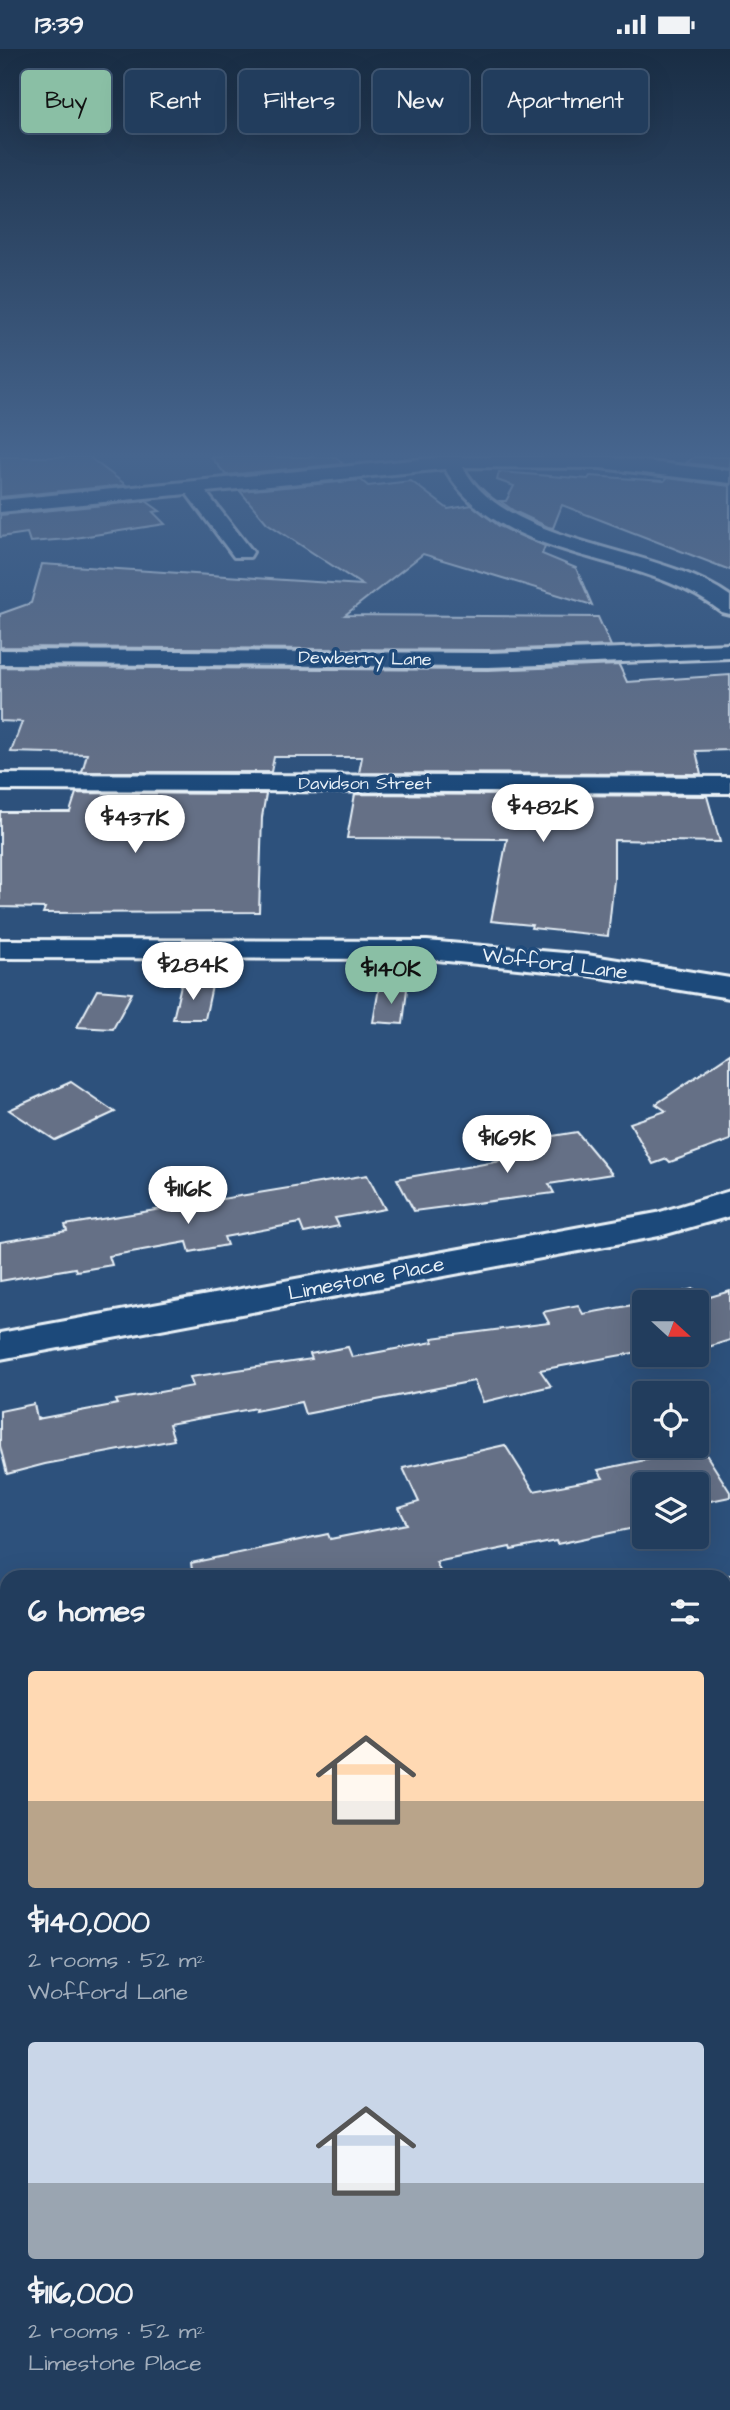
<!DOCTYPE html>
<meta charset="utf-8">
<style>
:root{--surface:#223d5d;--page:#2a4463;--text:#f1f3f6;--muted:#a2aebc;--line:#3f5672;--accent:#8abfa5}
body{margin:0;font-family:"Architects Daughter",sans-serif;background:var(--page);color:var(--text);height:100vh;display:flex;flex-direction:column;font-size:26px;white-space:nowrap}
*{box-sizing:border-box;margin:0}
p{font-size:23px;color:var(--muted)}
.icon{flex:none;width:38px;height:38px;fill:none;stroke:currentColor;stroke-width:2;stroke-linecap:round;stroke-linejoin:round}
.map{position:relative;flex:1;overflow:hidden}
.sheet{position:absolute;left:0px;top:1521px;width:732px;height:842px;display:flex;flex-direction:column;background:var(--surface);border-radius:21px 21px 0 0;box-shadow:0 7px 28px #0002,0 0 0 2px var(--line)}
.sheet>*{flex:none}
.guide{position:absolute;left:21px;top:21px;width:690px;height:63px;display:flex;gap:14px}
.needle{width:46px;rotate:111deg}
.buttons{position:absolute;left:632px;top:1241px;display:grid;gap:14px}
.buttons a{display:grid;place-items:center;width:77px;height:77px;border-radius:7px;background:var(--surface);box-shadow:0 7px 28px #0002,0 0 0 2px var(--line);font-size:35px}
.price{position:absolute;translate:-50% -60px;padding:0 16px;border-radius:24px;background:#fff;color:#222;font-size:23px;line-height:46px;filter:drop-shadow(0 2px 4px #0008)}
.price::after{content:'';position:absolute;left:50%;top:42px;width:21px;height:16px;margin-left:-10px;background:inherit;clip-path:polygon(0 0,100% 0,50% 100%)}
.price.selected{background:var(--accent);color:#111}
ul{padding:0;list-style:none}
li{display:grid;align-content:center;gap:14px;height:371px;padding:0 28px}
li span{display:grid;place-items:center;height:217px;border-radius:7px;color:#555}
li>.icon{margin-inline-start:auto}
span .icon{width:126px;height:126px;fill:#fffc;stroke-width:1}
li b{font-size:30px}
h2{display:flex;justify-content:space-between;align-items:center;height:84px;padding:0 28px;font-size:30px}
.tag{padding:0 24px;border-radius:7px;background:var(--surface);box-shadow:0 7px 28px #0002,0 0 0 2px var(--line);font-size:24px;line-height:63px}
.tag.selected{background:var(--accent);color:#111}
.status{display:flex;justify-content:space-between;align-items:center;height:49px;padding:0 35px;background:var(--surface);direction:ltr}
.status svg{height:19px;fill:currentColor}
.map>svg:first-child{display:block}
.green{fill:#5b8086;stroke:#a2b8bf;stroke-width:2}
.building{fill:#656f86;stroke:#e8f1f8;stroke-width:2}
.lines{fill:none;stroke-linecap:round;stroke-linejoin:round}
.minor-casing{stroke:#e8f1f8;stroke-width:6}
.minor{fill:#1f4a7a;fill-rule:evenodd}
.labels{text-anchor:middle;stroke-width:7;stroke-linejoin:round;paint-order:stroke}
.far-street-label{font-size:18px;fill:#e8f1f8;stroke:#1f4a7a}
.street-label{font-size:21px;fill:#e8f1f8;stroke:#1f4a7a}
</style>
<div class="status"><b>13:39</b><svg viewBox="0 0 49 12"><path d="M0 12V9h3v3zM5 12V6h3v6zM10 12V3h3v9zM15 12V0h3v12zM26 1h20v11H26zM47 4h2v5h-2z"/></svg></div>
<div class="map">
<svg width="730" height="2361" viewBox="0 0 730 2361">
<rect width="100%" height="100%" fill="#2d517c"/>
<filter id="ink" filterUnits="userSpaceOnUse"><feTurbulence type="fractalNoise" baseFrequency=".0143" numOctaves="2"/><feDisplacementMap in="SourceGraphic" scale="14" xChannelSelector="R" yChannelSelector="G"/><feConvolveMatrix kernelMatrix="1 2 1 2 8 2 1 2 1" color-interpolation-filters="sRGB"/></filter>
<g filter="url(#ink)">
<path class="green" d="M730,1867V2361H0V2032L7,2031V2356H724V1869Z"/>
<g class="building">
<path d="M0,408H89L126,436L0,448Z"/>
<path d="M211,408H336L343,415L226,426Z"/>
<path d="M694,408H730V419L686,414Z"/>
<path d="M499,423L588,430L590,427L664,432L667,429L730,437V521L562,456L553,479L548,478L514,462L500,452H506L514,437L497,431Z"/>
<path d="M361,431L368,437L411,432L448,460L472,456L499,477L545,497L542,505L576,519L592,556L423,505L345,566L598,568L611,597L488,601L0,598V565L31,554L42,515L362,536L267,474L240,442Z"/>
<path d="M146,452L160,462L153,463L165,475L68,490L30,493L27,484L0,488V466Z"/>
<path d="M619,616L627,633L730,626V701L696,702L701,725L359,724L362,708H274L271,723H82L87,705L11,703L22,673L0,672V618L488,621Z"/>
<path d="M76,744L266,745L262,768L259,863L43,864L45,859L0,858V763H70Z"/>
<path d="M355,745L707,747L720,793L614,791V831L608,887L531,879L532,876L491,872L507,790L347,789Z"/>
<path d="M181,936L212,937L205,970H173Z"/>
<path d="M379,939L407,940L403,975L373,973Z"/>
<path d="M97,941L132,944L113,980L77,978Z"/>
<path d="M730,1005V1091L670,1113L667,1110L653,1115L630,1074L666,1062L656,1055Z"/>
<path d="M71,1033L115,1063L55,1091L9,1061Z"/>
<path d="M577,1083L612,1125L549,1135L554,1144L414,1162L397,1130L501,1112L498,1107L534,1101L528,1091Z"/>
<path d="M367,1126L385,1160L335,1169L339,1177L304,1184L300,1174L224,1188L227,1196L190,1203L187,1193L109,1207L112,1216L76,1222L75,1219L0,1232V1193L67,1182L65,1176Z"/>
<path d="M694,1240L703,1250L730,1242V1291L705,1299L696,1289V1253H665L662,1249Z"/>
<path d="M644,1254V1302L540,1321L551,1337L483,1353L474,1332L305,1365L301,1353L255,1362L256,1359L169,1375L174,1391L45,1415L7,1425L0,1397V1362L34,1355L37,1370L118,1355L116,1351L193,1337L190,1328L312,1310L310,1305L348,1298L352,1308L433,1293L432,1289L549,1274L543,1263L578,1256L583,1265Z"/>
<path d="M505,1396L534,1442L603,1429L598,1421L702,1399L730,1443V1448L696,1455V1435H644V1477L557,1495L556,1492L511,1501L510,1498L436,1513L440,1522L413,1528H193L191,1514L328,1485L330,1490L407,1475L399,1459L419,1453L403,1419Z"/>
</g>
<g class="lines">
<g class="minor-casing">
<g id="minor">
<path d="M443,408H608L730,422V434L600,419L463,418C505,498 660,496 730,547V565L722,563C641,499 501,517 445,420L206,443L253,503L250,508H234L187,445L0,463V451Z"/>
<path d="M730,595V609L488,618L0,615V601L488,604Z"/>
<path d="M0,725L730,728V744L0,741Z"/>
<path d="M0,891L427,892L587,906L730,929V949L587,926L427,910L0,909Z"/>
<path d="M730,1142V1167L659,1187L0,1310V1284L657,1164Z"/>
<path d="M730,1528V1564L724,1565V1529Z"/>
<path d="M7,1686V1728L0,1730V1688Z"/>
</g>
</g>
<use href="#minor" class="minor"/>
</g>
</g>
<linearGradient id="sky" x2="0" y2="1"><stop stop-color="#192d44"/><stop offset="0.55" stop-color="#46658e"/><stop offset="1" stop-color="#46658e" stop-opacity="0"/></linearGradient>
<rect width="730" height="739" fill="url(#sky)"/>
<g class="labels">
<g class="far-street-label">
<text transform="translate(365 609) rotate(1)" y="6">Dewberry Lane</text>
<text x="365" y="740">Davidson Street</text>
</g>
<g class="street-label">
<text transform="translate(555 914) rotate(7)" y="7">Wofford Lane</text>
<text transform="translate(366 1229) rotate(-11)" y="7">Limestone Place</text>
</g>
</g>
</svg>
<div class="buttons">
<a><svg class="needle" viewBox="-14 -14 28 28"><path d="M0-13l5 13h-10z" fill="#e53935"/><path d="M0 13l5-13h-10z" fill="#a2aebc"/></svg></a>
<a><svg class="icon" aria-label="locate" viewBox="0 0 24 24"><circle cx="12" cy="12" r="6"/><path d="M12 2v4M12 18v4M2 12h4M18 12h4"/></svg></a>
<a><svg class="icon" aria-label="layers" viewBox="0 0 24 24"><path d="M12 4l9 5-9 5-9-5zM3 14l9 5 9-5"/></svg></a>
</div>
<b class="price" style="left:543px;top:795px">$482K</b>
<b class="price" style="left:135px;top:806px">$437K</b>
<b class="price" style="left:193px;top:953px">$284K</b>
<b class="price selected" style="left:391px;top:957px">$140K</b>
<b class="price" style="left:507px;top:1126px">$169K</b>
<b class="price" style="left:188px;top:1177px">$116K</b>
<div class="guide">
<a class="tag selected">Buy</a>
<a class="tag">Rent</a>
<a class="tag">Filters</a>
<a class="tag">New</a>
<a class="tag">Apartment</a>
</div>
<section class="sheet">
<h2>6 homes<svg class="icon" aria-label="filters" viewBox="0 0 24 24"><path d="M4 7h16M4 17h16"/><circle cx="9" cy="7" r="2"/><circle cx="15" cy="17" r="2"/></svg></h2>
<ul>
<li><span style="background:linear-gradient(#ffd9b3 60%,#b9a48a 0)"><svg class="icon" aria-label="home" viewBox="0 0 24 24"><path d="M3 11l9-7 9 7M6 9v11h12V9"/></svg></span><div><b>$140,000</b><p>2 rooms · 52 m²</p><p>Wofford Lane</p></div></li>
<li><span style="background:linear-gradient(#c9d6e8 65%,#9aa5b1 0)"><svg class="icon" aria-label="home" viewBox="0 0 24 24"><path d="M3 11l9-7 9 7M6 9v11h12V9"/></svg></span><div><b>$116,000</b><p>2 rooms · 52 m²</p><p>Limestone Place</p></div></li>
</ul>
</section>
</div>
